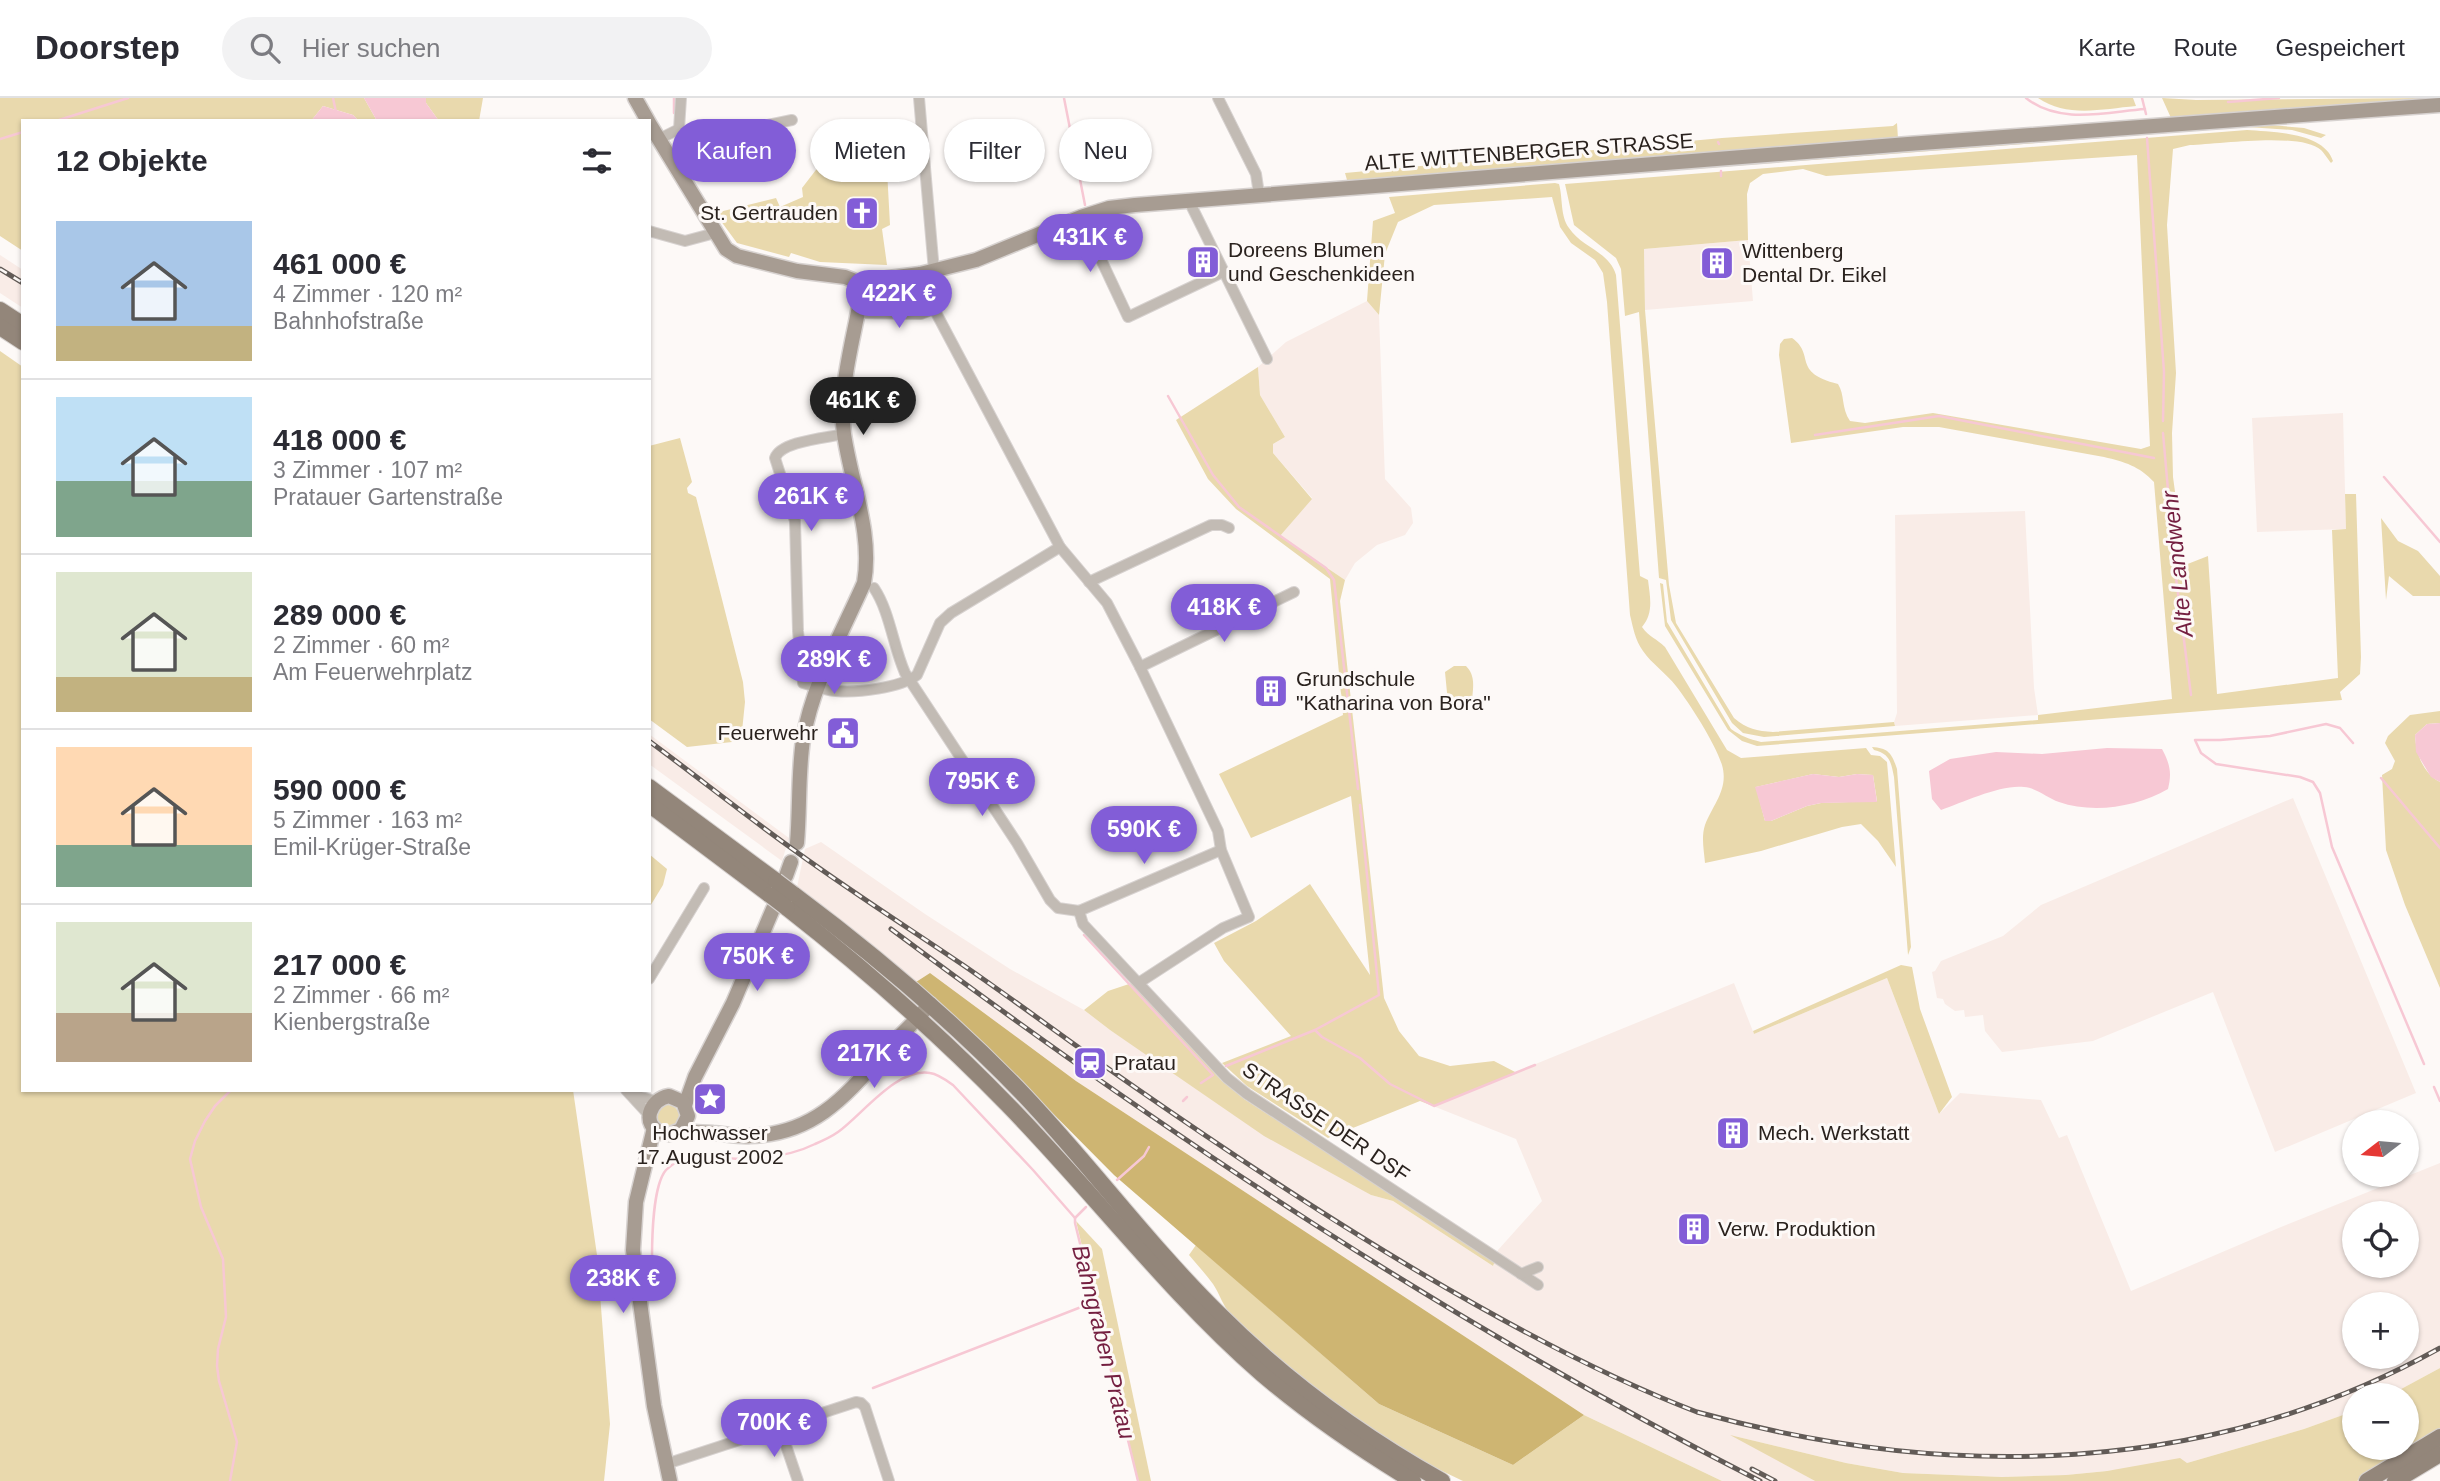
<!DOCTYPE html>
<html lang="de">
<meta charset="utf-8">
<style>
:root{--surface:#fff;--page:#f2f2f3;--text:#2b2b33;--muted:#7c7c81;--line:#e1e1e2;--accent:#825dd7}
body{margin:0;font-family:Helvetica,sans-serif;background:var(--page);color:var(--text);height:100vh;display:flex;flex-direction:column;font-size:26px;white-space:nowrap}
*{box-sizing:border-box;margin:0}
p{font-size:23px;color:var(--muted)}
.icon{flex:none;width:38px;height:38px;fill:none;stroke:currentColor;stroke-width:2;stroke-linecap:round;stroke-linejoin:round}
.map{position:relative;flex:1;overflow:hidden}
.sheet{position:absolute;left:21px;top:21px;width:630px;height:973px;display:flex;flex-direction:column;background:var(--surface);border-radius:0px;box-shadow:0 2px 5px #0004}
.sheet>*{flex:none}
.hud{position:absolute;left:672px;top:21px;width:665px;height:63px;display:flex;gap:14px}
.needle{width:46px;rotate:254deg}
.buttons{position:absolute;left:2342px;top:1012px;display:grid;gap:14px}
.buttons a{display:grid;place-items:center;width:77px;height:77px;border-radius:50%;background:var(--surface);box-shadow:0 2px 5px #0004;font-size:35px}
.price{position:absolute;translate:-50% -60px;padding:0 16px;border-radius:24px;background:var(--accent);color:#fff;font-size:23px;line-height:46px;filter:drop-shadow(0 2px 4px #0008)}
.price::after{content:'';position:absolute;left:50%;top:42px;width:21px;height:16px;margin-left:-10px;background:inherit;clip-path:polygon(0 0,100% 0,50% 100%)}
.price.on{background:#222;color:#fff}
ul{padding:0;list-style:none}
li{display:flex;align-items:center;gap:21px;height:175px;padding:0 35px}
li+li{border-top:2px solid var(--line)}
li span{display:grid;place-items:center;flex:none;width:196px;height:140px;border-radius:0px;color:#555}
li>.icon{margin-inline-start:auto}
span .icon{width:84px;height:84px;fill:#fffc;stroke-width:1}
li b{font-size:30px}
h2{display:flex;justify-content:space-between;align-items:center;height:84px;padding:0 35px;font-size:30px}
.tag{padding:0 24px;border-radius:32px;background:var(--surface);box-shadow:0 2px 5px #0004;font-size:24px;line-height:63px}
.tag.on{background:var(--accent);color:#fff}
header{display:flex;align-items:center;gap:42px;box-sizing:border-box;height:98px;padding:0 35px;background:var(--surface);border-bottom:2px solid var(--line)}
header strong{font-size:33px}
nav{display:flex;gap:38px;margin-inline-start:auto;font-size:24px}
.search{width:490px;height:63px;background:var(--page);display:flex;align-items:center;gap:18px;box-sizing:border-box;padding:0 24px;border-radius:38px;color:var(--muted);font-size:26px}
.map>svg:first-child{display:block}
.built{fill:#f9ece7;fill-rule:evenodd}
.green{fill:#e9d9ad;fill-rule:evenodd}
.forest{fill:#ceb572}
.water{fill:#f7c8d4}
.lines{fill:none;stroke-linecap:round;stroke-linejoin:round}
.stream{stroke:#f7c8d4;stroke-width:2.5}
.street-casing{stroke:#d7d2d0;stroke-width:12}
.secondary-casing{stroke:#d7d2d0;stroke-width:17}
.primary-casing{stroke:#d7d2d0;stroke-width:18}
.street{stroke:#c2bbb4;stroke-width:10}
.secondary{stroke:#a79c92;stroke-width:14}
.primary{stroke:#93867a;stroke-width:16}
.rail-casing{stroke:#625b57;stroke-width:5}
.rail{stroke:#fdf9f7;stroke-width:2.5;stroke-dasharray:8;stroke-linecap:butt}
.primary-bridge-casing{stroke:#d7d2d0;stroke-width:18;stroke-linecap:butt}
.primary-bridge{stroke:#93867a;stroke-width:16}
.labels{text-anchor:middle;stroke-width:6;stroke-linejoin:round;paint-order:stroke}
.street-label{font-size:21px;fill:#2a221e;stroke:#fdf9f7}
.poi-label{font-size:21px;fill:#2a221e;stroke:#fdf9f7;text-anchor:start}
.water-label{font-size:23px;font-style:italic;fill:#741f40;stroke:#fdf9f7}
</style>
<header>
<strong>Doorstep</strong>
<div class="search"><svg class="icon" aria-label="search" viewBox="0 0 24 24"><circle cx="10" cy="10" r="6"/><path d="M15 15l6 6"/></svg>Hier suchen</div>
<nav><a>Karte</a><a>Route</a><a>Gespeichert</a></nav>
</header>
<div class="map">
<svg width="2440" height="1383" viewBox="0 0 2440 1383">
<rect width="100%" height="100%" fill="#fdf9f7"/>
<g class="built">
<path d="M1748,142L1753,203L1645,212L1644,151Z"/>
<path d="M0,157L23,172V210L0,195Z"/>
<path d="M1367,203L1379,217L1385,381L1411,410L1413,425L1405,437L1377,447L1355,465L1345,482L1280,438L1312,400L1273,355V346L1285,339L1260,297L1258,269L1286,244Z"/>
<path d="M2343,315L2346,431L2257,434L2252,320Z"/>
<path d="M2025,413L2034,590L2038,617L1895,628L1894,624L1897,615L1895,417Z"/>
<path d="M649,636L789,740L782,763L649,666Z"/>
<path d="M2293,700L2416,995L2275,1054L2213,894L2093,943L2002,954L1985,933L1983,917L1965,919L1964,912L1955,913L1945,906L1943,901L1937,900L1932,874L1935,873L1941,863L2003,838L2041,807Z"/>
<path d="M821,744L925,816L1010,871L1084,912L1110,932L1371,1097L1393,1103L1493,1168L1498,1152L1542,1103L1516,1041L1433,1008L1734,885L1754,936L1887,880L1939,1016L1960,995L2041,1002L2059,1040L2067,1037L2131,1193L2281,1129L2440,1065V1270L2390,1297H2354V1313L2304,1331L2187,1365L2066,1377L2002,1379L1903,1375L1846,1365L1734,1338L1815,1383H1722L1584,1317L1076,983L930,875L916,884L797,789L805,751ZM2354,1115H2406V1167H2354ZM2354,1206H2406V1258H2354Z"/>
</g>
<g class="green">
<path d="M0,0H364L377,23H359L353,17L323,8L311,23H23V153L0,138Z"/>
<path d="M426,0H483L479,23H439L426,5Z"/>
<path d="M2038,0H2133L2136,8C2102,11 2067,20 2038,0Z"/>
<path d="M2162,0L2196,2L2425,0L2171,20Z"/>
<path d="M1897,25L1898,41L1417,79L1347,82L1345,75L1722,40L1893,28Z"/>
<path d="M2259,26L2304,30L2326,37L2321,40L2292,32L2247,29L1390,94L1391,92Z"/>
<path d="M2247,32C2272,34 2324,34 2333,63L2331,65C2328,61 2324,55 2321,52C2301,34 2218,46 2190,47L2173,51L2167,127L2176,275L2172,335L2173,379L2185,467L2208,458L2217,596L2338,580L2332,432L2346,431L2345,396H2356L2361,559L2360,576L2340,594L2342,602L1757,648L1742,643L1728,632L1665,528L1660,485L1663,486L1667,524L1731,631C1741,638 1749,641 1761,644L2038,622V617L2172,601L2154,384C2139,368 2125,364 2104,359L1939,329H1903L1791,345L1779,257L1780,246L1784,241L1792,240C1816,257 1791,274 1838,286C1845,297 1841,310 1850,323L1865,325L1933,315L2141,351L2150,348L2137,57L1826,78L1803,71L1763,76L1750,85L1747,96L1748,142L1644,151L1645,212L1669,487L1676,525L1734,620C1747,631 1757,633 1773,634L1894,624L1895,628L1764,639L1743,635L1732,625L1671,522L1666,482L1659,480L1639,214L1625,218L1621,171L1616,160L1574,127L1565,86Z"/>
<path d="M885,35L890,127L882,131L887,167L820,164L791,155L789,159L737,145L715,115L776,100L780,109L803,99L802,90L829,55Z"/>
<path d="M1555,85L1559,86C1563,100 1560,118 1569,130C1582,150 1609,153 1616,177L1640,478L1648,482C1650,499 1654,515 1642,529C1650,540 1656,540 1665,549L1727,652L1741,660L1866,650L1871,657L1880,658L1887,664L1896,769L1878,743L1861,726L1842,729L1761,753L1705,765C1704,752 1701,739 1705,727C1713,706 1729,691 1722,667C1715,645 1690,606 1676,588C1666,575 1652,566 1643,553C1635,542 1633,529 1630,517L1607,204L1603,175L1595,162L1571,145L1560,129L1552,99L1434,107L1398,124L1385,156L1379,217L1367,203L1373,123L1395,115L1389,99ZM1813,676L1839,679L1857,676L1873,677L1877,703L1821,705L1807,708L1771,723H1765L1756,689Z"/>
<path d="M0,253L23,269V992H573L597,1157L610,1326L604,1383H0Z"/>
<path d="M1258,269L1260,297L1285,339L1273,346V355L1312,401L1280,438L1345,482L1340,503L1384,900L1399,933L1419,958L1450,968L1494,963L1517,975L1433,1008L1420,1003L1328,1040L1247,988L1222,965L1291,938L1224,863L1214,845L1256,823L1310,786L1370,877L1351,698L1251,740L1219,676L1343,617L1330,481L1236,411L1208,381L1176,322Z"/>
<path d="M680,340L692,384L687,390L688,395L696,399L743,584L745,604L741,643L687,649L649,621V348Z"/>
<path d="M2381,420L2398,443L2418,453L2440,478V498H2413L2389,478L2386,502Z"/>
<path d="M1454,568H1466C1476,578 1473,590 1472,603L1464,610L1451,609L1448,605L1445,574Z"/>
<path d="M2440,613V625L2427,626L2415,637C2416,656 2423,675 2440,684V890L2405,807L2386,752L2382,677L2392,671L2395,663L2385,645L2388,638L2410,617Z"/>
<path d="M1872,649C1889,650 1892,656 1897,671L1911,849L1908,857L1894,679C1891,664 1890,656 1874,652Z"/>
<path d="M649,756L667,771L663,787L649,810Z"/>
<path d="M1901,867L1912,869L1920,911L1952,999L1939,1016L1887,880L1754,936L1753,933Z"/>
<path d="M1132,885L1222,983L1244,1001L1495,1163L1493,1168L1393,1103L1371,1097L1264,1038L1110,932L1084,912L1108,893Z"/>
<circle cx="668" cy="1018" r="11"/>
<path d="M1076,1123L1102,1151L1151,1383H1138Z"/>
<path d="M1196,1147L1379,1306L1513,1367L1584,1317L1722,1383H1463C1378,1343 1297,1286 1232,1218C1223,1209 1220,1196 1213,1186C1206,1176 1197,1167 1189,1157Z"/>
<path d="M2440,1270V1334L2357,1383H1815L1730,1337L1846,1365L1903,1375L2002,1379L2066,1377L2107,1373L2180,1360L2187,1365L2304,1331L2354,1313V1349H2406V1297H2390Z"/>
</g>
<path class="forest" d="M930,875L1076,983L1584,1317L1513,1367L1379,1306L1114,1077L993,955L916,884Z"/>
<g class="water">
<path d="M364,0H426V5L439,23H377Z"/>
<path d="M323,8L353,17L359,23H311Z"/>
<path d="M2440,625V684L2431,679L2416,654L2415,637L2427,626Z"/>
<path d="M2107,650L2162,651C2170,666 2172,675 2168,691C2137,709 2093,716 2059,704C2047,700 2037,690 2024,689C2002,686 1963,704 1941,712L1932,701L1929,673L1950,661L1996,654L2042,656Z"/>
<path d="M1813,676L1839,679L1857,676L1873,677L1877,704L1821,705L1807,708L1771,723H1765L1755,689Z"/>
</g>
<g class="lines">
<g class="stream">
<path d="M333,0L336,14"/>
<path d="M1064,0L1085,107"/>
<path d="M2026,0C2059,27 2106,14 2145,11"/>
<path d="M2142,0L2146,16"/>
<path d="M2228,4L2279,0"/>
<path d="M674,15V0"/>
<path d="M59,22L128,0"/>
<path d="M2147,40L2164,274L2163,323"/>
<path d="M0,41L23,34"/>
<path d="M1718,44L1719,46"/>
<path d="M1721,73V78"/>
<path d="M1168,298L1213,377L1239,409L1326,470L1334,482L1358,691"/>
<path d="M2163,335L2175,472L2191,597"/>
<path d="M1815,337L1939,318L2154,360"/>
<path d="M2384,379L2440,444"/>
<path d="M2353,645L2340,630L2326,626L2270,638L2220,642H2195L2201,655L2216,666L2300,679L2313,684L2320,695L2332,749L2424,966"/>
<path d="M2381,680L2440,750"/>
<path d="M1084,837L1213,977L1201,985"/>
<path d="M1315,932L1322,939L1360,960L1390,986L1434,1008L1535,967"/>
<path d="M1226,968L1315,932L1379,897L1360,707"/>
<path d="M2434,989L2440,1003"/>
<path d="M1183,1003L1187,999"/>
<path d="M1117,1082L1144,1058L1149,1049"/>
<path d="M1086,1109L1075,1120V1125L1138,1383"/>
<path d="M652,1161C652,1141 653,1087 666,1072C687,1050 721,1062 747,1061C770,1060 793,1057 815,1046C822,1043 831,1039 838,1034C862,1017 897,969 930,975C938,976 946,982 953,987L1033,1072L1075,1120"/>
<path d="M873,1290L1094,1204"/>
<path d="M230,1383L237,1344L219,1283L217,1268L218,1251L226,1219L223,1161L201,1109L190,1061L195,1043L205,1023L215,1008L231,992"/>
</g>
<g class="street-casing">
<g id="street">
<path d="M919,0L934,173"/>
<path d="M1218,0L1256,76L1259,96"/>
<path d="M679,31L690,41H700L792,22"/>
<path d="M679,31L681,0"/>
<path d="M659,41L679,31"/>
<path d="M1188,101L1267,261"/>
<path d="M1081,119L1128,219L1223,174"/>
<path d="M649,133L685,143L715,135"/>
<path d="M920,176L924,192L1060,449L1107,505L1140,569L1218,733L1221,752L1249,819L1223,830L1140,884"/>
<path d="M858,215L921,216L934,211"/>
<path d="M844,336C827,340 781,343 775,360L795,423L798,533L803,585C814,588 825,592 836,593C857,595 900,590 917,577L940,525L951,515L1060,449"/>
<path d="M1089,484L1211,427H1222L1229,430"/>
<path d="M874,490C890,514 893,548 905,575L1017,745L1050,802L1058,810L1079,813L1221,752"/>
<path d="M1140,569L1294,494"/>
<path d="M1079,813L1083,826L1227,980L1247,996L1538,1187"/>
<path d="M649,881L704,790"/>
<path d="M626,992L649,1017"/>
<path d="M630,996L656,1003"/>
<path d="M1521,1176L1538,1169"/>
<path d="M780,1330L798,1383"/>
<path d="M666,1366L856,1304L861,1305L865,1309L889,1383"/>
</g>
</g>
<g class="secondary-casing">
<g id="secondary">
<path d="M635,0L648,23"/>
<path d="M649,25L726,151L737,158L797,173L845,179L858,184L920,176L976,162L1081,119L1109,110L1135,107L1908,46L2440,7"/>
<path d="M797,745C800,711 798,676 803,642C812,587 842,535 864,485C873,435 851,385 844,336C838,290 854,241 861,197L858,184"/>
<path d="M786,778L791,764"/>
<path d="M685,1007L695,979L733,905L773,811"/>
<path d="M654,1030L636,1104L633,1152L654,1308L670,1383"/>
<path d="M681,1032L688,1018L683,1004L669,998C650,1001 640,1027 662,1035C670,1039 674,1033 682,1032C684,1032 685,1033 687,1033C696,1035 704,1034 713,1035C726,1036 738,1039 750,1038C813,1036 844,1000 882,957C898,939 915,924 930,906"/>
</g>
</g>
<g class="primary-casing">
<g id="primary">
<path d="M0,212L23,227"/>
<path d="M0,229L23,244"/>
<path d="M649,689L776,783"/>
<path d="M649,706L770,797"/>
<path d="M793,796C875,857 953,923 1024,997C1091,1068 1149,1147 1218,1215C1285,1282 1360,1337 1442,1383"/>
<path d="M787,810C865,871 939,936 1008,1007C1094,1095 1169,1195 1262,1276C1309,1316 1360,1351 1413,1383"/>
<path d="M2367,1383L2440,1339"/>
<path d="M2395,1383L2440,1356"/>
</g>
</g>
<use href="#street" class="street"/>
<use href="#secondary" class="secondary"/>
<use href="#primary" class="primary"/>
<g class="rail-casing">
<g id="rail">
<path d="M0,171L23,185"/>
<path d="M649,643C695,677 740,713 787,747C844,789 904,827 963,867C1021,907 1078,950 1136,990C1247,1067 1360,1142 1478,1208C1549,1248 1621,1285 1697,1314C1947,1383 2209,1379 2440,1250"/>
<path d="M891,831C1168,1038 1451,1226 1760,1383"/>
<path d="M1752,1371L1775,1383"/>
</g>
</g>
<use href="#rail" class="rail"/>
<g class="primary-bridge-casing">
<g id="primary-bridge">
<path d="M776,783L793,796"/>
<path d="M770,797L787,810"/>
</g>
</g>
<use href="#primary-bridge" class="primary-bridge"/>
</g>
<defs>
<g id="church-square" transform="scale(1.75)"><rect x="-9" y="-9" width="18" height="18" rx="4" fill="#825dd7" stroke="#fdf9f7"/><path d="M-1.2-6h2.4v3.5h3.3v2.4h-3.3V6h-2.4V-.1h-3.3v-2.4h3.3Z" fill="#fff"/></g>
<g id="building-square" transform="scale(1.75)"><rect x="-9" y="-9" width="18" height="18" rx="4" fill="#825dd7" stroke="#fdf9f7"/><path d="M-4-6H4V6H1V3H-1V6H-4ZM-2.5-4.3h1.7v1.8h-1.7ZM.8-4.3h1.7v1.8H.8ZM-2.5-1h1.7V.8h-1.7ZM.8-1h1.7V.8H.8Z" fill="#fff"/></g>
<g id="civic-square" transform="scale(1.75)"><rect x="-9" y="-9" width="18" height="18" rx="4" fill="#825dd7" stroke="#fdf9f7"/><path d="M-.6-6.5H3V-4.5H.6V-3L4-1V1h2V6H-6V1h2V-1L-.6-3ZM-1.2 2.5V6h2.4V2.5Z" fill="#fff"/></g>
<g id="station-square" transform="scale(1.75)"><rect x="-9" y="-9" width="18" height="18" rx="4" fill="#825dd7" stroke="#fdf9f7"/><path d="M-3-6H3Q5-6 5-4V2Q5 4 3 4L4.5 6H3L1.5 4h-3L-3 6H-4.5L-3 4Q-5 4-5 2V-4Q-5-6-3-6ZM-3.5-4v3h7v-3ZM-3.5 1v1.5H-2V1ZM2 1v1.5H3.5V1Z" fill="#fff"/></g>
<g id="sight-square" transform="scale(1.75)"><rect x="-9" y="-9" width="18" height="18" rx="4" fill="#825dd7" stroke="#fdf9f7"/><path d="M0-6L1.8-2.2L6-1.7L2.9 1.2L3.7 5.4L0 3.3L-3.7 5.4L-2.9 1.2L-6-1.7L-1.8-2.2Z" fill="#fff"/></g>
</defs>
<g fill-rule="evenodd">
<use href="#church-square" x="862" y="115"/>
<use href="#building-square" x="1203" y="164"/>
<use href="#building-square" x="1717" y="165"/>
<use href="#building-square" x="1271" y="593"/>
<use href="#civic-square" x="843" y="635"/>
<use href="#station-square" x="1090" y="965"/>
<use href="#sight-square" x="710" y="1001"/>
<use href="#building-square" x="1733" y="1035"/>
<use href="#building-square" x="1694" y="1131"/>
</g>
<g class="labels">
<g class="street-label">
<text transform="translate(1529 54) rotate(-4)" y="7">ALTE WITTENBERGER STRASSE</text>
<text transform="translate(1326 1024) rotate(34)" y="7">STRASSE DER DSF</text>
</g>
<g class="poi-label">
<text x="838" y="122" text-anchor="end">St. Gertrauden</text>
<text x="1228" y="159">Doreens Blumen<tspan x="1228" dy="24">und Geschenkideen</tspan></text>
<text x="1742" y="160">Wittenberg<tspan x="1742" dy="24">Dental Dr. Eikel</tspan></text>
<text x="1296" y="588">Grundschule<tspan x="1296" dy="24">"Katharina von Bora"</tspan></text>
<text x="818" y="642" text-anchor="end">Feuerwehr</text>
<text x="1114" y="972">Pratau</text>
<text x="710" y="1042" text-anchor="middle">Hochwasser<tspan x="710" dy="24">17.August 2002</tspan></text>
<text x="1758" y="1042">Mech. Werkstatt</text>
<text x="1718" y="1138">Verw. Produktion</text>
</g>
<g class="water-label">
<text transform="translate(2177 466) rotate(-96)" y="8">Alte Landwehr</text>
<text transform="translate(1104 1244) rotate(76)" y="8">Bahngraben Pratau</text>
</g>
</g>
</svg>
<div class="buttons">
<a><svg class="needle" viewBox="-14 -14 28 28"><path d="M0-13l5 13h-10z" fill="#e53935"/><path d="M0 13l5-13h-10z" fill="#7c7c81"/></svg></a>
<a><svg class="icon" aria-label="locate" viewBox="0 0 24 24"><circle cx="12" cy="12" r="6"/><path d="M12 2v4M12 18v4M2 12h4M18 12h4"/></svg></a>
<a>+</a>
<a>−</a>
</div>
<b class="price" style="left:1090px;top:176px">431K €</b>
<b class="price" style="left:899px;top:232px">422K €</b>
<b class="price on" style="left:863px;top:339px">461K €</b>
<b class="price" style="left:811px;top:435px">261K €</b>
<b class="price" style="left:1224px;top:546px">418K €</b>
<b class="price" style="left:834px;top:598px">289K €</b>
<b class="price" style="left:982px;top:720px">795K €</b>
<b class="price" style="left:1144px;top:768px">590K €</b>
<b class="price" style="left:757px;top:895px">750K €</b>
<b class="price" style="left:874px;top:992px">217K €</b>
<b class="price" style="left:623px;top:1217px">238K €</b>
<b class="price" style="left:774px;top:1361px">700K €</b>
<div class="hud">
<a class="tag on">Kaufen</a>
<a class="tag">Mieten</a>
<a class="tag">Filter</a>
<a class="tag">Neu</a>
</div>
<section class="sheet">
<h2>12 Objekte<svg class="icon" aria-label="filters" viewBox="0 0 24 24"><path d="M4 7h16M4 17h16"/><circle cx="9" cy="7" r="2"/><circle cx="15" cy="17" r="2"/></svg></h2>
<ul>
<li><span style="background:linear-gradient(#a9c7e8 75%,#c2b280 0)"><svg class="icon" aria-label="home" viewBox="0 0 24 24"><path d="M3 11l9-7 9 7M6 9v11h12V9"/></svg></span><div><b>461 000 €</b><p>4 Zimmer · 120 m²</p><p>Bahnhofstraße</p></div></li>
<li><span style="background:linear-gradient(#bfe0f5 60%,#7fa58c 0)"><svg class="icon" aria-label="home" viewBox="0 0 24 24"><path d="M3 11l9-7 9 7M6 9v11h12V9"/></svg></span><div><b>418 000 €</b><p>3 Zimmer · 107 m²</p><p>Pratauer Gartenstraße</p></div></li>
<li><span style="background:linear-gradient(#dfe7d0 75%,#c2b280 0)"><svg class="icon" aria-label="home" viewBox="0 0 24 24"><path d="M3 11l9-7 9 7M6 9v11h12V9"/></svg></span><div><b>289 000 €</b><p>2 Zimmer · 60 m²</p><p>Am Feuerwehrplatz</p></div></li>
<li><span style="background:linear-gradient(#ffd9b3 70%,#7fa58c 0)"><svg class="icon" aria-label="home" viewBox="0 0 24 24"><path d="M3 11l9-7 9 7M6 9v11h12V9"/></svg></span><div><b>590 000 €</b><p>5 Zimmer · 163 m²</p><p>Emil-Krüger-Straße</p></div></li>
<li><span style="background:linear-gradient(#dfe7d0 65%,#b9a48a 0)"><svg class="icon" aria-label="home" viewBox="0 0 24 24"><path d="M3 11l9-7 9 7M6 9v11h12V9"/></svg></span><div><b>217 000 €</b><p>2 Zimmer · 66 m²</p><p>Kienbergstraße</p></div></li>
</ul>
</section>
</div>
